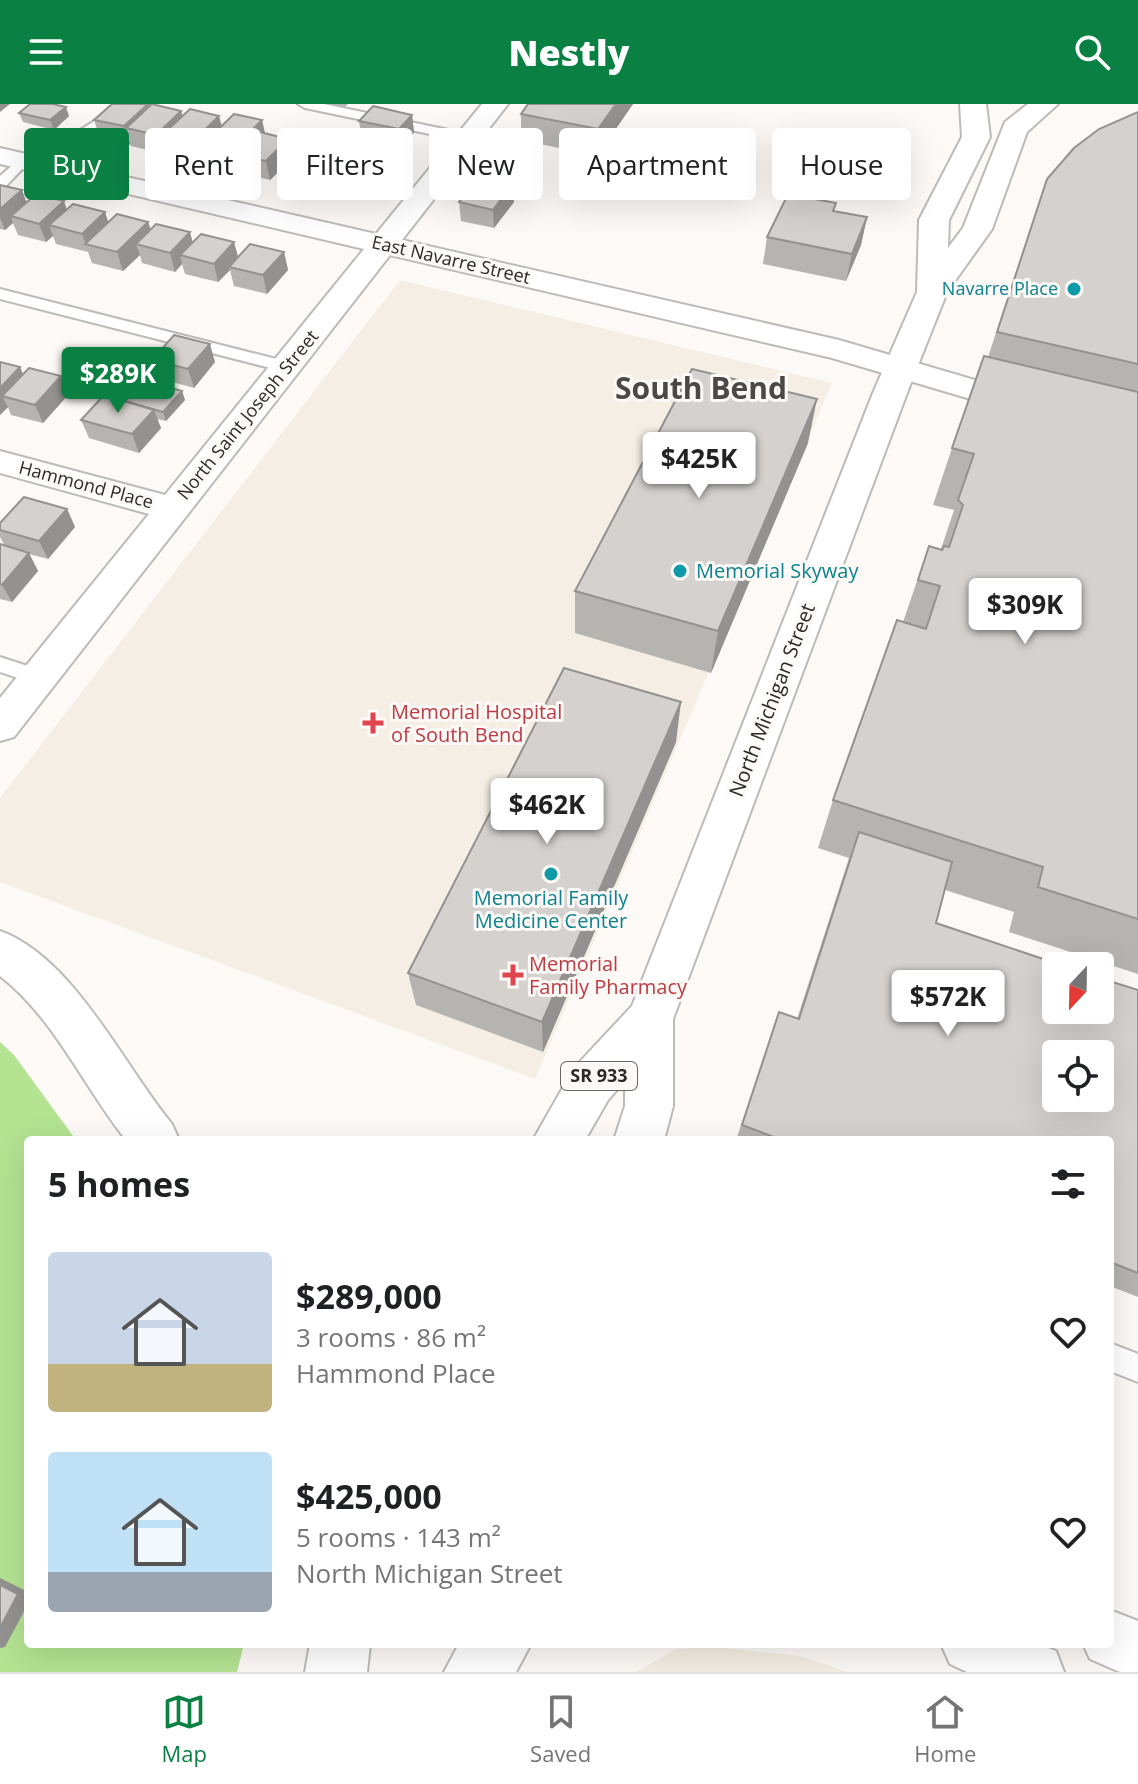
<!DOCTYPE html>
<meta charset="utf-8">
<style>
:root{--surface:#fff;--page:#f2f2f2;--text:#202124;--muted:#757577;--line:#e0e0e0;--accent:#0b8043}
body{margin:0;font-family:"Open Sans",sans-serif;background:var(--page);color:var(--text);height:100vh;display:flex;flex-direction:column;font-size:30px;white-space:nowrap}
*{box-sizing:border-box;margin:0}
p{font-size:26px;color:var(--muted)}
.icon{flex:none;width:44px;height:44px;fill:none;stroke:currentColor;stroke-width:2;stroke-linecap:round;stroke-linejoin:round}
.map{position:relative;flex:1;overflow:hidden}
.drawer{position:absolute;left:24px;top:1032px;width:1090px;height:512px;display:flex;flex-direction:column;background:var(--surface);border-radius:8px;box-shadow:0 8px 32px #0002}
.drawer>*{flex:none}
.hud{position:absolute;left:24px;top:24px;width:1090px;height:72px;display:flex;gap:16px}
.needle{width:52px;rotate:202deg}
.controls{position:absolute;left:1042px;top:848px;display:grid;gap:16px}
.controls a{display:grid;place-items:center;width:72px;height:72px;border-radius:8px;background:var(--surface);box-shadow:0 8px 32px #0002;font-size:40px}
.price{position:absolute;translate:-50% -68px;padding:0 18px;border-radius:8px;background:#fff;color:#222;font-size:26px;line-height:52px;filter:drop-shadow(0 2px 4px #0008)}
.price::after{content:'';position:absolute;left:50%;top:48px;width:24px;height:18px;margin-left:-12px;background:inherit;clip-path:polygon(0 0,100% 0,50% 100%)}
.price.active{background:var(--accent);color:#fff}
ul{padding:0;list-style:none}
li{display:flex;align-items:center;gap:24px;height:200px;padding:0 24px}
li span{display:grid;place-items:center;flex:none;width:224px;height:160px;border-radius:8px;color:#555}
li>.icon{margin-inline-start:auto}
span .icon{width:96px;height:96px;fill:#fffc;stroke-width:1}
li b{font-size:34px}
h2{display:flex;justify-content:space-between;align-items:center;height:96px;padding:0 24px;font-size:34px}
.pill{padding:0 28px;border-radius:8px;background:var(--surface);box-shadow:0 8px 32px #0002;font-size:28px;line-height:72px}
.pill.active{background:var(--accent);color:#fff}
header{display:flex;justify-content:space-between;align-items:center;height:104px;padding:0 24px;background:var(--accent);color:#fff;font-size:36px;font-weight:800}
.tab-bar{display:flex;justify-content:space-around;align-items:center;height:112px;border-top:2px solid var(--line);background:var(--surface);font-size:22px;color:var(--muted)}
.tab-bar a{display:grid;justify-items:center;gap:4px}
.tab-bar .active{color:var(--accent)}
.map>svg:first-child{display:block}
.built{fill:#f5eee4}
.green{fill:#b4e392}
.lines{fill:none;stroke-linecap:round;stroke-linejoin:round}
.lane-casing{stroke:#bdbbb8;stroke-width:4}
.street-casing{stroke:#bdbbb8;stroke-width:4}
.primary-casing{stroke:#bdbbb8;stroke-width:4}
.lane{fill:#fff;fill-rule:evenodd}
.street{fill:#fff;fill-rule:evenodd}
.primary{fill:#fff;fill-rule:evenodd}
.wall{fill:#b6b4b1}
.shaded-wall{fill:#949290}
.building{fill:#d4d1ce;stroke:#949290;stroke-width:2;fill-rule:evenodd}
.culture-dot{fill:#0f9aa8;stroke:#fcf9f6;stroke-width:3}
.health-dot{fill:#e0444e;stroke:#fcf9f6;stroke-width:3}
.labels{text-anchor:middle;stroke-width:6;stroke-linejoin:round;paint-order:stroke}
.far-street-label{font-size:18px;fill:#2a2928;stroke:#fcf9f6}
.far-culture-label{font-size:18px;fill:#0d838f;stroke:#fcf9f6;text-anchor:end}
.shield{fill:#fcf9f6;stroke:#696766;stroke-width:2}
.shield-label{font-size:18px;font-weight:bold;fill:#2a2928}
.culture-label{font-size:20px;fill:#0d838f;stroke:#fcf9f6;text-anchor:start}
.street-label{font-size:20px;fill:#2a2928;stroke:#fcf9f6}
.health-label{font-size:20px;fill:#be3a42;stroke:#fcf9f6;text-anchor:start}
.far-town-label{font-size:30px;font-weight:bold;fill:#4b4947;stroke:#fcf9f6}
</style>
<header><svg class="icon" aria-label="menu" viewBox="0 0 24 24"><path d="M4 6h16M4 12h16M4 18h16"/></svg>Nestly<svg class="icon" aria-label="search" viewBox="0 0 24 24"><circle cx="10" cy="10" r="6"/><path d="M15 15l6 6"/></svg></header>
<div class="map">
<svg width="1138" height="1568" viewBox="0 0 1138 1568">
<rect width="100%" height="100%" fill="#fcf9f6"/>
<g class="built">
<path d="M400,176L832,279L535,975L0,778V694Z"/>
<path d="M714,1543L800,1552L848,1568H635L677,1545Z"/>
</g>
<path class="green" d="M0,938L14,951L76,1036H28V1540H244L237,1568H0Z"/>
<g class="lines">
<g class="lane-casing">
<g id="lane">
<path d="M121,0H137L39,63L27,60Z"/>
<path d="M298,0H324L468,30L475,34L468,38L305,4Z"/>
<path d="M22,53L27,54V60L5,83L0,84V72Z"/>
<path d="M0,185L292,259L294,263L286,268L0,195Z"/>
<path d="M0,553L46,568L49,573L46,578L39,581L0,568Z"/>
<path d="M1110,1239L1138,1250V1278L1110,1267Z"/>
</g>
</g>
<g class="street-casing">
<g id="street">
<path d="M482,0H508L402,136L839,236L978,277L1138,312V334L974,296L832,254L390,151L14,633L0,637V594L149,410L0,369V347L165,391L364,145L0,60V44L376,130Z"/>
<path d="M0,827C74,854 123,961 172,1020L179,1036H126C83,982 55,915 0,872Z"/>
<path d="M1110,1506L1138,1517V1568H1120L1090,1555L1083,1540H1110Z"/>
<path d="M941,1540H1038L1056,1547L1064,1568H967L950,1560Z"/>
</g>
</g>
<g class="primary-casing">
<g id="primary">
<path d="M960,0H986L990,33L949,116L948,144L963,124L1005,18L1028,0H1058L1027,28L992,125L947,188L907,289L673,915V1002L664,1036H614L625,1002V977L608,996L585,1036H533L574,964L632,902L873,289L917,188L919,116L962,33Z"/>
<path d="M310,1540H370L367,1568H305Z"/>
<path d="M459,1540H531L516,1568H444Z"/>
</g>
</g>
<use href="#lane" class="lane"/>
<use href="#street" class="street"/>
<use href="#primary" class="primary"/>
</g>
<g class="wall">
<path d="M112,0H150V2L181,7L183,12L222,22L262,16L265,29L291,50L335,44L337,52L374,53L377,72L357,94L325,87L324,79L318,85L287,78L284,62L270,76L242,69L240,61L234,67L206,60L203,50L196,57L166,51L165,46L161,49L131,42L130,40L129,41L100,34L94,16Z"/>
<path d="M331,0H348L345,3Z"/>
<path d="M528,0H633L597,52L521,36V10Z"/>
<path d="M1138,8V870L1009,828L1014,808L945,786L936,819L1138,886V1193L1110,1182V1036H736L779,908L797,915L849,754L818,744L833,696L903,518L929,442L941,445L954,406L933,401L952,344L988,253L1047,75Z"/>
<path d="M19,9L69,12L54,26L23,18Z"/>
<path d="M412,11L414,29L401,44L362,36L359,17Z"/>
<path d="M475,70L512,79L514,98L494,124L461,117L459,98L475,78Z"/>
<path d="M0,81L26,99L67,106L105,108L108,118H148L151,126L238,153L284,148L288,166L267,190L234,182L230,166L218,178L185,170L182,160L175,168L142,159L140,151L123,167L92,159L88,148L56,140L53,132L46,138L18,131L13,119L5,126L0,125Z"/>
<path d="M835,107L867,113L861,141L846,177L763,160L767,133Z"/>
<path d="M152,256L215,258L194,284L158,274Z"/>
<path d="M0,258L20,263L23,270L68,291L43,319L11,311L8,303L0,311Z"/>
<path d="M182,287L185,296L166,317L157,315L161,324L139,349L89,334L81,316L125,297Z"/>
<path d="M808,339L711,569L575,529V487Z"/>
<path d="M67,405L75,423L48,455L29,450L38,467L12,498L0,495V440L5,442L0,433V419Z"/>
<path d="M676,638L543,948L416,901L408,869Z"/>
</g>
<g class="shaded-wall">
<path d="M0,0H10L0,8Z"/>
<path d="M148,0H150L155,17L126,24L130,40L129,41L124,22Z"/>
<path d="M616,0H633L597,52L598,25Z"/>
<path d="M66,3L69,12L54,26L50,16Z"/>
<path d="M181,7L186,25L161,32L165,46L161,49L156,31Z"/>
<path d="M412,11L414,29L401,44L399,25Z"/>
<path d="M219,12L224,30L201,42L203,50L196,57L191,39Z"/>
<path d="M262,16L266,35L238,51L240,61L234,67L230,48Z"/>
<path d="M288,35L292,53L283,59L284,62L270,76L266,57Z"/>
<path d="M335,44L338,63L322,68L324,79L318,85L315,66Z"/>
<path d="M374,53L377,72L357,94L354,75Z"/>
<path d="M511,61L512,80L500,76Z"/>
<path d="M513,79L514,98L494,124L493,106Z"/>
<path d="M22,86L29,105L11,112L13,119L5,126L0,114V105Z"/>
<path d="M64,97L70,116L49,121L53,132L46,138L39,120Z"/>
<path d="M105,108L111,127L86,141L82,130Z"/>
<path d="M867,113L861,141L846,177L852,150Z"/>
<path d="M148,118L154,136L136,140L140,151L123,167L117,148Z"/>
<path d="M190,128L195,147L180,151L182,160L175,168L170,149Z"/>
<path d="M234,138L239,156L229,163L230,166L218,178L214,160Z"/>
<path d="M284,148L288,166L267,190L263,171Z"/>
<path d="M210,240L215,258L194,284L188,265Z"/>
<path d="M20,263L28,282L2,292L8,303L0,311V284Z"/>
<path d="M61,272L68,291L43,319L35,301Z"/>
<path d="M182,287L185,296L166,317L163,308Z"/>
<path d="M817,295L808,339L711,569L718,527Z"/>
<path d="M154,306L161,324L139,349L132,330Z"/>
<path d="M67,405L75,423L48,455L39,437Z"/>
<path d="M29,449L38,467L12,498L2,481Z"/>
<path d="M681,598L676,638L543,948L542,918Z"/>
<path d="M0,1474L28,1488V1500L5,1543L0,1544Z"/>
</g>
<g class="building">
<path d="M30,0H53L66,3L50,16L19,9Z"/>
<path d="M112,0H148L124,22L94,16Z"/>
<path d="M152,0L181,7L156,31L126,24Z"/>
<path d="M528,0H616L598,25L521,10Z"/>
<path d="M373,2L412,11L399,25L359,17Z"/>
<path d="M190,5L219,12L191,39L161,32Z"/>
<path d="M1138,8V260L997,228L1047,75L1074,44L1099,25Z"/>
<path d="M234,10L262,16L230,48L201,42Z"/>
<path d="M260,28L288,35L266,57L238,51Z"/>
<path d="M304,37L335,44L315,66L283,59Z"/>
<path d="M343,46L374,53L354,75L322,68Z"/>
<path d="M486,56L511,61L500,76L513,79L493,106L459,98L480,72L475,70Z"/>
<path d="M0,81L22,86L0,105Z"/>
<path d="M36,90L64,97L39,120L11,112Z"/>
<path d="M788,90L836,99L833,107L867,113L852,150L767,133Z"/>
<path d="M73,100L105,108L82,130L49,121Z"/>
<path d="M117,110L148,118L117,148L85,140Z"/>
<path d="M156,120L190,128L170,149L136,140Z"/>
<path d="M201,130L234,138L214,160L180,151Z"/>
<path d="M250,140L284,148L263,171L229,163Z"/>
<path d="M174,231L210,240L188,265L152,256Z"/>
<path d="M984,252L1138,288V815L1038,783L1043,763L833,696L897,516L926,525L940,482L918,476L929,442L942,446L944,442L949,443L963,401L958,396L974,350L952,344Z"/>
<path d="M0,258L20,263L0,284Z"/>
<path d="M29,264L61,272L35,301L2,292Z"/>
<path d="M692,265L817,295L718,527L575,487Z"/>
<path d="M143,276L182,287L163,308L125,297Z"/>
<path d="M104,291L154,306L132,330L81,316Z"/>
<path d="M24,393L67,405L39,437L0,426V419Z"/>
<path d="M0,440L29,449L2,481L0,480Z"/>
<path d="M564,564L681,598L542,918L408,869Z"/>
<path d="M859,728L952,758L936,819L1064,862H1056V906H1100V874L1138,886V1169L1110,1158V1036H782L742,1021L779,908L799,915ZM1056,950H1100V994H1056Z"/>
<path d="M0,1481L18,1490L0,1524Z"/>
</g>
<g class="culture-dot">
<circle cx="1074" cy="185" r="8"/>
<circle cx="680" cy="467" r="8"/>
<circle cx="551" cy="770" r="8"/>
</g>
<g class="health-dot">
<path d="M369 607h8v8h8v8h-8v8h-8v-8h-8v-8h8z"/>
<path d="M509 859h8v8h8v8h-8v8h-8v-8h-8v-8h8z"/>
</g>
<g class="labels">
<g class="far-street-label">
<text transform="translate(451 156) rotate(13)" y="6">East Navarre Street</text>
<text transform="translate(248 311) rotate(-51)" y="6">North Saint Joseph Street</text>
<text transform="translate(86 381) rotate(15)" y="6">Hammond Place</text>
</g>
<g class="far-culture-label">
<text x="1058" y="191">Navarre Place</text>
</g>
<rect class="shield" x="561" y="958" width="76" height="28" rx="6"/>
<g class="shield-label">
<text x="599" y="978">SR 933</text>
</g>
<g class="culture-label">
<text x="696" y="474">Memorial Skyway</text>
<text x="551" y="801" text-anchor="middle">Memorial Family<tspan x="551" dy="23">Medicine Center</tspan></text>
</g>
<g class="street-label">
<text transform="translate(772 596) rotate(-69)" y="7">North Michigan Street</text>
</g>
<g class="health-label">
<text x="391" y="615">Memorial Hospital<tspan x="391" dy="23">of South Bend</tspan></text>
<text x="529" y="867">Memorial<tspan x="529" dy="23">Family Pharmacy</tspan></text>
</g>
<g class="far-town-label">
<text x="701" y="295">South Bend</text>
</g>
</g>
</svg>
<div class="controls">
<a><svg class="needle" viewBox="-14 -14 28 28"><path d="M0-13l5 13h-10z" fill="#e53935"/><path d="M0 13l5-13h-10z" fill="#757577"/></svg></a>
<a><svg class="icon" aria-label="locate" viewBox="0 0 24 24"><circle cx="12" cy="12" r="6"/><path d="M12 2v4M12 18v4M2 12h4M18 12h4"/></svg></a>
</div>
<b class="price active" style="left:118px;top:311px">$289K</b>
<b class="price" style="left:699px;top:396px">$425K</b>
<b class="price" style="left:1025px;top:542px">$309K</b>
<b class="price" style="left:547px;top:742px">$462K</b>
<b class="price" style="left:948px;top:934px">$572K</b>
<div class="hud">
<a class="pill active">Buy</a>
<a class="pill">Rent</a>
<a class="pill">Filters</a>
<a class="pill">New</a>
<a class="pill">Apartment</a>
<a class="pill">House</a>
</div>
<section class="drawer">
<h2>5 homes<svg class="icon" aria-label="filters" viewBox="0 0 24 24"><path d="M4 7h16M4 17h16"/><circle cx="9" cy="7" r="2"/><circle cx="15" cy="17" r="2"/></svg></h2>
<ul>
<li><span style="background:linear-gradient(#c9d6e8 70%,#c2b280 0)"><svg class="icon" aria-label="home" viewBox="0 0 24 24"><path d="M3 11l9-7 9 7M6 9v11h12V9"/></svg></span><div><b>$289,000</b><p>3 rooms · 86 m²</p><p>Hammond Place</p></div><svg class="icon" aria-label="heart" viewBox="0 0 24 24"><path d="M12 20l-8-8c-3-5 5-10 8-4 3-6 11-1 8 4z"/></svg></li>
<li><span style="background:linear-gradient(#bfe0f5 75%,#9aa5b1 0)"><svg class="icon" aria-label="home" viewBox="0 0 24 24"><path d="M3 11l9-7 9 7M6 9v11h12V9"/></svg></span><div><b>$425,000</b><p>5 rooms · 143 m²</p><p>North Michigan Street</p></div><svg class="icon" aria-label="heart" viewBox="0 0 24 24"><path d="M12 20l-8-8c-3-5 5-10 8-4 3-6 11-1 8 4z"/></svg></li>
</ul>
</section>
</div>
<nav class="tab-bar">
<a class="active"><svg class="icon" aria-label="map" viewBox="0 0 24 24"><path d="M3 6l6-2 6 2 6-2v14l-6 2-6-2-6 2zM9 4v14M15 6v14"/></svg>Map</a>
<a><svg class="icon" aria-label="saved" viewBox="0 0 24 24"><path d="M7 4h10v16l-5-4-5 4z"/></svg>Saved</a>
<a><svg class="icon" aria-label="home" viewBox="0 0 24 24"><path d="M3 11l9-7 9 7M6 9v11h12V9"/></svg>Home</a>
</nav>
